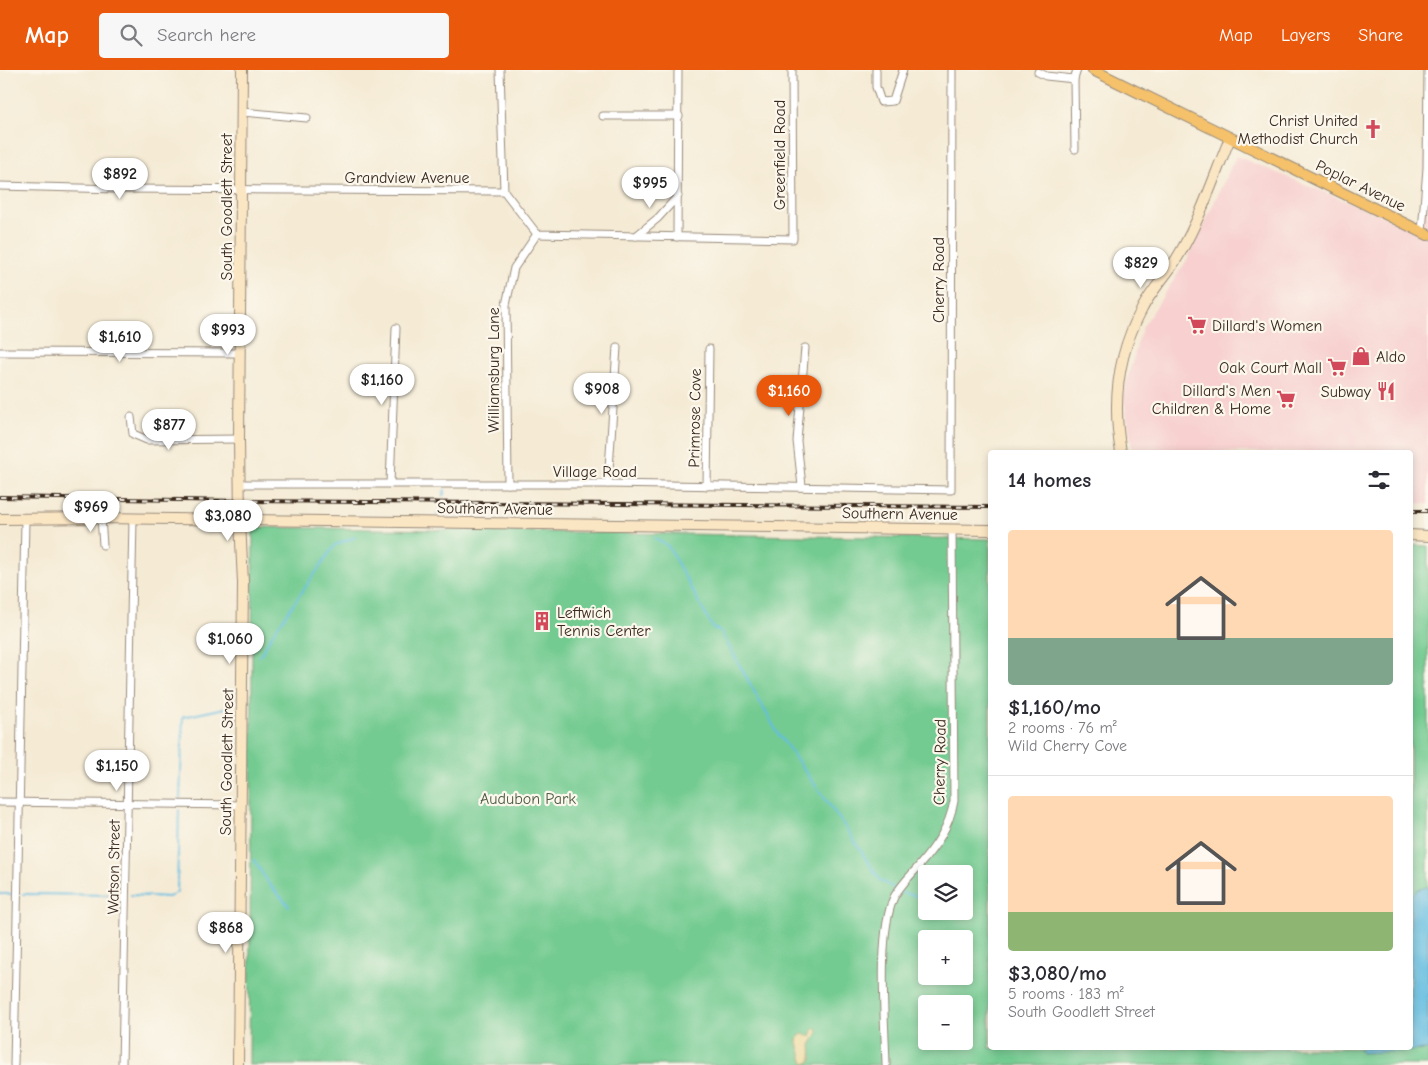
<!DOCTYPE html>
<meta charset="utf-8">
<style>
:root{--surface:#fff;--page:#f7f7f7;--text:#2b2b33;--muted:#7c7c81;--line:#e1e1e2;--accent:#ea580c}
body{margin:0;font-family:"Comic Neue",sans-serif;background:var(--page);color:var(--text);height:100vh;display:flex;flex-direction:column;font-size:19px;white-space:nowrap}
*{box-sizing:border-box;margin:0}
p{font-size:16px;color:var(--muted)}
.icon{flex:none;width:28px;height:28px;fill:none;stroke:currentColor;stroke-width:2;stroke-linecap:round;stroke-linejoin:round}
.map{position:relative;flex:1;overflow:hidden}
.side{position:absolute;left:988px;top:380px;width:425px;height:600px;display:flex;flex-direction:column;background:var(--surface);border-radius:5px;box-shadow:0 2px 8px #0003}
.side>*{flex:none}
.buttons{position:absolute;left:918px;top:795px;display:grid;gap:10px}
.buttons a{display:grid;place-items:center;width:55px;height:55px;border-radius:5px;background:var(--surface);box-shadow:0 2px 8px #0003;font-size:25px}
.price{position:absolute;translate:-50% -42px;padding:0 11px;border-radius:18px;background:#fff;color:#222;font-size:16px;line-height:32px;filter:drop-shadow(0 1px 2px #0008)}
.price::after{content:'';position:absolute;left:50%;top:30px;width:15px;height:11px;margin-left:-8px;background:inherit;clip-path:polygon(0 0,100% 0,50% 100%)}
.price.active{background:var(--accent);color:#fff}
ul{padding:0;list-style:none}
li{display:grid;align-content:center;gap:10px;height:265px;padding:0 20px}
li+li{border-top:1px solid var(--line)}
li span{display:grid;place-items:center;height:155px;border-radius:5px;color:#555}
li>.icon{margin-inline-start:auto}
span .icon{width:90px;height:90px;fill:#fffc;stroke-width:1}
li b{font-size:21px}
h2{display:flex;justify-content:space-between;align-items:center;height:60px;padding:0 20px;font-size:21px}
header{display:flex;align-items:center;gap:30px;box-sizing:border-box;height:70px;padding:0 25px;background:var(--accent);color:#fff}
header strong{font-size:24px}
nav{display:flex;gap:28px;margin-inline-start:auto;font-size:18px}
.search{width:350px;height:45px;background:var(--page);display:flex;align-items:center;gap:12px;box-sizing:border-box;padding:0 18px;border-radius:5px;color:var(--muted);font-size:19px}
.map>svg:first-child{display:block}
.built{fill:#f7d0cf}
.green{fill:#73cb91;stroke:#577a58;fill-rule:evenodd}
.sand{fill:#eeda9e;stroke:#94825e}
.water{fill:#63bde1;stroke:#4f7480}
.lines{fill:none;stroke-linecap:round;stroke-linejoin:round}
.stream{stroke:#63bde1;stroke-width:2}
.street-casing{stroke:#988a7a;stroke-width:9}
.secondary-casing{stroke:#988a7a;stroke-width:12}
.primary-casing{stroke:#988a7a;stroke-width:12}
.street{stroke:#fff;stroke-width:7}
.secondary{stroke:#fbe6c4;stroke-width:10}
.primary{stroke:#f5c16b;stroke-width:10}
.rail-casing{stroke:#3b2a1e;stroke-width:4}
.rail{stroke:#fbf7ec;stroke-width:2;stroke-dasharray:5.5;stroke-linecap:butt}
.labels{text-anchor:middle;stroke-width:4.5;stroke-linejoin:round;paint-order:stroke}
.poi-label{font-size:16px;fill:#3b2a1e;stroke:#fbf7ec;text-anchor:end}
.street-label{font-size:16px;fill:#3b2a1e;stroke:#fbf7ec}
.park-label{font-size:16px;fill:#4c5a40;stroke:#fbf7ec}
</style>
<header>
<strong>Map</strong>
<div class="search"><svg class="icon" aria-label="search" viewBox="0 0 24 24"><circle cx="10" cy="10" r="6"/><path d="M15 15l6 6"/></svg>Search here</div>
<nav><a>Map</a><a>Layers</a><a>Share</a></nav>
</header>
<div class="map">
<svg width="1428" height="995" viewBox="0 0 1428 995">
<rect width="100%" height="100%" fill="#fbf7ec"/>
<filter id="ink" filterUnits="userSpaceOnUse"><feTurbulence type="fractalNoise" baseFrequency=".02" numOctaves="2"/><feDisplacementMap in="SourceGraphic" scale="10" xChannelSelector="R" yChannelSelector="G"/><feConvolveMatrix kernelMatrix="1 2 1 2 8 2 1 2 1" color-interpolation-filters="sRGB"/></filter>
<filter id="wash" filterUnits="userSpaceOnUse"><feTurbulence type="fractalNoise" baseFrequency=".0096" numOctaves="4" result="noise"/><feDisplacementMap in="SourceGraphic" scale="20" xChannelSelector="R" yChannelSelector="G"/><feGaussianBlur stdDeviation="1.12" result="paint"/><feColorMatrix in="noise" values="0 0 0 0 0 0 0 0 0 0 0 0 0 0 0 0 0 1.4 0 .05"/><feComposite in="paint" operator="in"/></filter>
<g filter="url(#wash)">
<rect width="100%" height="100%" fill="#f5ebd5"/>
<path class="built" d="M1428,22V434L1410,433V382H1133L1123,324L1142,258L1187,190L1236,86L1422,162Z"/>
<path class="green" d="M253,457L990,469V978H1410V475L1428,476V995H249ZM926,804H964V841H926ZM926,869H964V906H926ZM926,934H964V971H926Z"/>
<path class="sand" d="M814,958H817L818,962L811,975L812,990L807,994L803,991L797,969L802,964L811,966Z"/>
<path class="water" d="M1428,817V980L1361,983L1359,978H1410V826L1420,818Z"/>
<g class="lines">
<g class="stream">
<path d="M443,426L445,420"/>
<path d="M437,445L440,438"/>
<path d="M655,468L668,476L713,558L721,562L777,662L848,761L880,810L894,818"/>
<path d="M260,586L273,563L335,475L355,467"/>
<path d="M180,728L183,647L230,637"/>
<path d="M254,790L269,814L289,836"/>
<path d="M902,823L926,828"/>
<path d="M0,824H11"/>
<path d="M23,824L118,825"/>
<path d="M131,825L169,827L177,822L179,740"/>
</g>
</g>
</g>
<g filter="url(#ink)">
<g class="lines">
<g class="street-casing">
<g id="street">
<path d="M500,0L504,121"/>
<path d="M876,0V17L881,32L893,31L903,0"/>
<path d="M1038,2L1046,6L1074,9"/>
<path d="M242,42L307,48"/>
<path d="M603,46H679"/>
<path d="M1075,79L1074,9L1077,0"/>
<path d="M0,116L118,119L504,121L537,164L793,169L792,0"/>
<path d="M1422,162L1427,98L1428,0"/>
<path d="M636,166L658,148L678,126"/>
<path d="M677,167L678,0"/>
<path d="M0,282L240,283"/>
<path d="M131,347L133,364L147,370L239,369"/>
<path d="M240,414H608L951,420L952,0"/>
<path d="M390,414L396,258"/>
<path d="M508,414L506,235L514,198L537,164"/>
<path d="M608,414L617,277"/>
<path d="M707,416L709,279"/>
<path d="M802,416L797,371L805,278"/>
<path d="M101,448L103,475"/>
<path d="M0,732L240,735"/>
<path d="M14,995L25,450"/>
<path d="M122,995L133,449"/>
<path d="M886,995C885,952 877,864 894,827C900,816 910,806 918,797C936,776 949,758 954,731L952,459"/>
</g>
</g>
<g class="secondary-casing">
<g id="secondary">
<path d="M1121,382C1112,332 1117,285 1142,239C1152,219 1169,203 1180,183C1201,147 1214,107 1230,68"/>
<path d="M0,449L101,448L990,460"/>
<path d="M1410,465L1428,466"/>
<path d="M238,995L243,513L240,451L239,369L242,0"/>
</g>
</g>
<g class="primary-casing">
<path id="primary" d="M1093,0L1428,165"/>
</g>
<use href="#street" class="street"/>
<use href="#secondary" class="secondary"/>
<use href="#primary" class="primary"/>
<g class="rail-casing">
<g id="rail">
<path d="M0,427L240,431L990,437"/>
<path d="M1410,441H1428"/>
</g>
</g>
<use href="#rail" class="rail"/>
</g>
</g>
<defs>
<g id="church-bare" transform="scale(1.5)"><path d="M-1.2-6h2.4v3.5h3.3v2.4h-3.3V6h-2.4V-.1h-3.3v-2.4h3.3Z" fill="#d1495b" stroke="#fbf7ec" stroke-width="2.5" paint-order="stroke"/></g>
<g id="supermarket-bare" transform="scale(1.5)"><path d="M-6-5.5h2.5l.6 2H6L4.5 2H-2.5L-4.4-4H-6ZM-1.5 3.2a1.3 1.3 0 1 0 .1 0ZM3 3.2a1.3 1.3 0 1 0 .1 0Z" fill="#d1495b" stroke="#fbf7ec" stroke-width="2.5" paint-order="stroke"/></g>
<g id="shop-bare" transform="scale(1.5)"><path d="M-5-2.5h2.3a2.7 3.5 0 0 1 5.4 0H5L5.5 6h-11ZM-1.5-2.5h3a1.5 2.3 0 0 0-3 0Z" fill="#d1495b" stroke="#fbf7ec" stroke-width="2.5" paint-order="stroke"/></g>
<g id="restaurant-bare" transform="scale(1.5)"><path d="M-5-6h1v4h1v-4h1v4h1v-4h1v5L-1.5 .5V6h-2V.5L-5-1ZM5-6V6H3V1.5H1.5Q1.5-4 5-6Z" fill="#d1495b" stroke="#fbf7ec" stroke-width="2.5" paint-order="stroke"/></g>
<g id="building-bare" transform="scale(1.5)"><path d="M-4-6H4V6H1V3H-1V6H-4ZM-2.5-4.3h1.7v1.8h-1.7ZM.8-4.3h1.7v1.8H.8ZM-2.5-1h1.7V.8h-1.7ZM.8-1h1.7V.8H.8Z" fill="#d1495b" stroke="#fbf7ec" stroke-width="2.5" paint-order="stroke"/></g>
</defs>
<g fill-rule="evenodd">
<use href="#church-bare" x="1373" y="59"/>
<use href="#supermarket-bare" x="1197" y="255"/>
<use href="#shop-bare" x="1361" y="286"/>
<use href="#supermarket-bare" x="1337" y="297"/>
<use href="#restaurant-bare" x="1386" y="321"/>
<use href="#supermarket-bare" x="1286" y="329"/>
<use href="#building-bare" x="542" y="551"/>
</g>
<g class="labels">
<g class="poi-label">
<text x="1358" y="56">Christ United<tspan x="1358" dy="18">Methodist Church</tspan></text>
<text x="1212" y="261" text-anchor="start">Dillard's Women</text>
<text x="1376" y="292" text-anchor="start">Aldo</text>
<text x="1322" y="303">Oak Court Mall</text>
<text x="1271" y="326">Dillard's Men<tspan x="1271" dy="18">Children &amp; Home</tspan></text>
<text x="1371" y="327">Subway</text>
<text x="557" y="548" text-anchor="start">Leftwich<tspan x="557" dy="18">Tennis Center</tspan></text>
</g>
<g class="street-label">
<text transform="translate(779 85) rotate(-90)" y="6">Greenfield Road</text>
<text x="407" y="113">Grandview Avenue</text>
<text transform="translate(1361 115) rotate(26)" y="6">Poplar Avenue</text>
<text transform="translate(226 137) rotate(-90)" y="6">South Goodlett Street</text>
<text transform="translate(938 210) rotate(-90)" y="6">Cherry Road</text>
<text transform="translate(493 300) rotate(-90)" y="6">Williamsburg Lane</text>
<text transform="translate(694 348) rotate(-89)" y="6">Primrose Cove</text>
<text x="595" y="407">Village Road</text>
<text transform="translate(495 438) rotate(1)" y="6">Southern Avenue</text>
<text transform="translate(900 443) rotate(1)" y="6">Southern Avenue</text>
<text transform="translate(226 692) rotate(-89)" y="6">South Goodlett Street</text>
<text transform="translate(939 692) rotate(-89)" y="6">Cherry Road</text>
<text transform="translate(113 797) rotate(-89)" y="6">Watson Street</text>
</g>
<g class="park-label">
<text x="528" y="734">Audubon Park</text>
</g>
</g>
</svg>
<div class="buttons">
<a><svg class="icon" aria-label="layers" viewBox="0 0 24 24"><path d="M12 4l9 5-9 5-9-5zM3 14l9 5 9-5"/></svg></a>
<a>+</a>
<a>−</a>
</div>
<b class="price" style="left:120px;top:130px">$892</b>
<b class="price" style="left:650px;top:139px">$995</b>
<b class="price" style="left:1141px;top:219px">$829</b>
<b class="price" style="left:228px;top:286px">$993</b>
<b class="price" style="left:120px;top:293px">$1,610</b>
<b class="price" style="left:382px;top:336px">$1,160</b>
<b class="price" style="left:602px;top:345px">$908</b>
<b class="price active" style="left:789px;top:347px">$1,160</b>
<b class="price" style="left:169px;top:381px">$877</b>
<b class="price" style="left:91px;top:463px">$969</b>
<b class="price" style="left:228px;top:472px">$3,080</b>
<b class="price" style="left:230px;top:595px">$1,060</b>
<b class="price" style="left:117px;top:722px">$1,150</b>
<b class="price" style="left:226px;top:884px">$868</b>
<section class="side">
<h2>14 homes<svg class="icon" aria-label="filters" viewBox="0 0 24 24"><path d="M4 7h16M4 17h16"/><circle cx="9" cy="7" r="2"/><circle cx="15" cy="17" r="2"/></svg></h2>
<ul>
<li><span style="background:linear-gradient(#ffd9b3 70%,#7fa58c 0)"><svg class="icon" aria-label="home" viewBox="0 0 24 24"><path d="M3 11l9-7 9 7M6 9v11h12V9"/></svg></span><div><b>$1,160/mo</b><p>2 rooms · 76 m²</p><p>Wild Cherry Cove</p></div></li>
<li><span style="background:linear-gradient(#ffd9b3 75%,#8fb573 0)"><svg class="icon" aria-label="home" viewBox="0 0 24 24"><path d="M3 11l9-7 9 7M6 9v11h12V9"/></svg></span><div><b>$3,080/mo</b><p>5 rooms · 183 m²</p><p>South Goodlett Street</p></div></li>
</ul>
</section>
</div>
